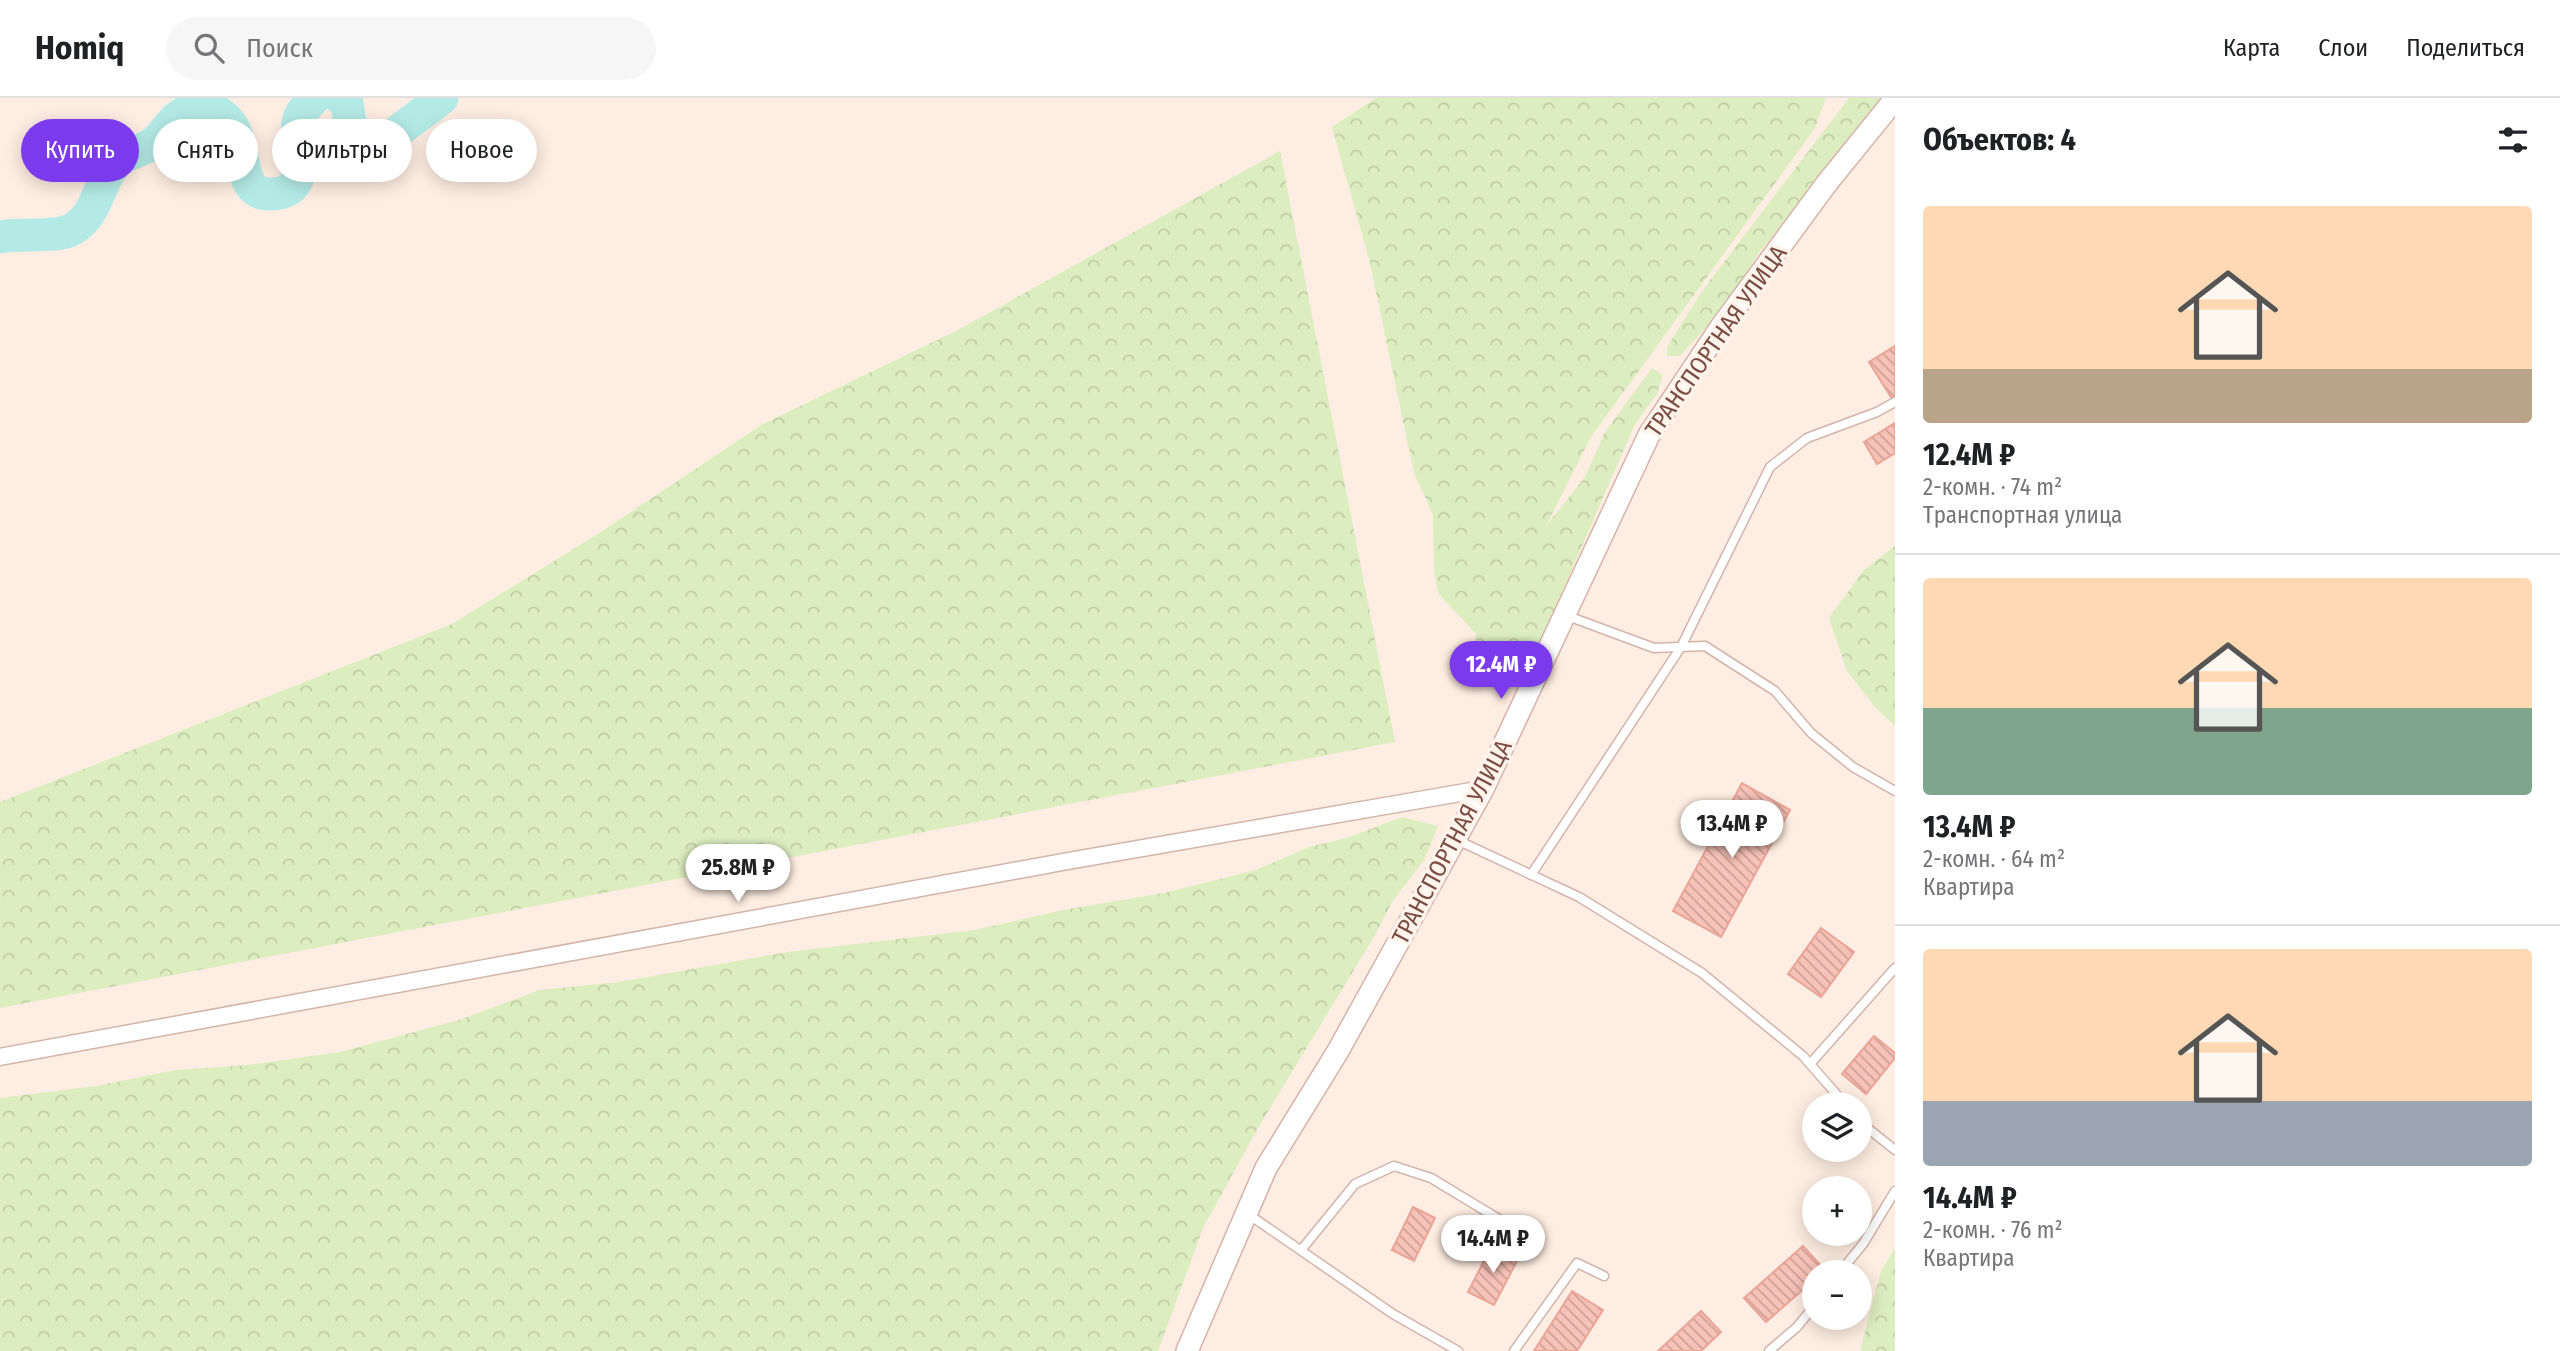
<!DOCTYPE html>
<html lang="ru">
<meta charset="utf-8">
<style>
:root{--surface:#fff;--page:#f6f6f6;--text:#202124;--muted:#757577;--line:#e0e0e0;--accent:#7c3aed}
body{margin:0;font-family:"Fira Sans Condensed",sans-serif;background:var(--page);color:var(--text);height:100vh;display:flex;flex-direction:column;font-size:26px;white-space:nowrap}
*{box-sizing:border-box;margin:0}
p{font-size:23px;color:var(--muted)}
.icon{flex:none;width:38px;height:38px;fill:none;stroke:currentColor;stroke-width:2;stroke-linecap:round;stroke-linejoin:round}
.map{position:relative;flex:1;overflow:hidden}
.panel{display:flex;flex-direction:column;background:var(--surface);width:665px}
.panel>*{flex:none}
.banner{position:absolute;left:21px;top:21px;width:665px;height:63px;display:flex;gap:14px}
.fabs{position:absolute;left:1802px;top:994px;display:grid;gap:14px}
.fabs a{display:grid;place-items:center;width:70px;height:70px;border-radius:50%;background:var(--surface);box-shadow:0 4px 18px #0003;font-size:35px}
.price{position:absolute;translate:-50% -60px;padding:0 16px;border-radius:24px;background:#fff;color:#222;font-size:23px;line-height:46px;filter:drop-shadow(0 2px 4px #0008)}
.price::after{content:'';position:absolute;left:50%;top:42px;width:21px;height:16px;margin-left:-10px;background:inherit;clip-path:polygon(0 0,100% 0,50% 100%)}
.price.on{background:var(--accent);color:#fff}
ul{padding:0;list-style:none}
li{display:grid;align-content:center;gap:14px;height:371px;padding:0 28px}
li+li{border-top:2px solid var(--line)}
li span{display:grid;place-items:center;height:217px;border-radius:7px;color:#555}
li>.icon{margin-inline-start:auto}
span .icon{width:126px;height:126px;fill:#fffc;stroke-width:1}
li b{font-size:30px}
h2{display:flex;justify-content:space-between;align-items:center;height:84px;padding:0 28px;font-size:30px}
.pill{padding:0 24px;border-radius:32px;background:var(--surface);box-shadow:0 4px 18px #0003;font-size:24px;line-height:63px}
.pill.on{background:var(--accent);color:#fff}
header{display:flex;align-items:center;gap:42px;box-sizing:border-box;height:98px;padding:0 35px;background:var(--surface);border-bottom:2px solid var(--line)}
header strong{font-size:33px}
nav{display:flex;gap:38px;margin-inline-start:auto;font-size:24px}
.search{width:490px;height:63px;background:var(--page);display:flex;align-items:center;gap:18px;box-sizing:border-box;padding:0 24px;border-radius:38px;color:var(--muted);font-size:26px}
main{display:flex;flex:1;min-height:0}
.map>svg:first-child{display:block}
.forest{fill:url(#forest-crowns)}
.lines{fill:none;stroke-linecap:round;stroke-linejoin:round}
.river{stroke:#b4eae6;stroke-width:33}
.building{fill:url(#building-back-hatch);stroke:#eba495;stroke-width:2}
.service-casing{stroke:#d3b4aa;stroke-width:11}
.minor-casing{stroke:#d3b4aa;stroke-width:19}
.secondary-casing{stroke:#d7b2a7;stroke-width:24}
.service{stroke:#fff;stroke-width:8}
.minor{stroke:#fff;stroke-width:16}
.secondary{stroke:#fff;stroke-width:21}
.labels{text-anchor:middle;stroke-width:7;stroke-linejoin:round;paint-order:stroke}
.street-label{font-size:24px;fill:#794d46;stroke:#fff3ea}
</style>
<header>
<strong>Homiq</strong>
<div class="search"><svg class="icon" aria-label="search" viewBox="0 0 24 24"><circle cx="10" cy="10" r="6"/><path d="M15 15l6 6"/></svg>Поиск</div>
<nav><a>Карта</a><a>Слои</a><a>Поделиться</a></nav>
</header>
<main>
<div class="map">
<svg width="1895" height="1253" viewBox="0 0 1895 1253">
<defs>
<pattern id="forest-crowns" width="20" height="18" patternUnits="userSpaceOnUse" patternTransform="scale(1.75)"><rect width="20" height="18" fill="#dcedbf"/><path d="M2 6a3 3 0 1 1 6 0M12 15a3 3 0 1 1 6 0" fill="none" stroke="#c0cda6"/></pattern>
<pattern id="building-back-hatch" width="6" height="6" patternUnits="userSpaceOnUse" patternTransform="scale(1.75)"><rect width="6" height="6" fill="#f7c2b7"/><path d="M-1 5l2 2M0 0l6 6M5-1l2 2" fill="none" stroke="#cda097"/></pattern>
</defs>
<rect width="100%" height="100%" fill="#feede2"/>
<g class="forest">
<path d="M1376,0H1826L1815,30L1591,339L1546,428L1585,379L1605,334L1652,270L1663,277L1657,296L1635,326L1530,568L1517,578L1508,572L1503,557L1486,565L1475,562L1476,536L1438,495L1434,471L1433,417L1414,375L1369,161L1332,29Z"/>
<path d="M1849,0H1884L1758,156L1729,204L1680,258H1667V249L1702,193Z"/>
<path d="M1280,53L1395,644L0,910V704L452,526L601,434L763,326L958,232Z"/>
<path d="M1895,448V628L1875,609L1847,573L1829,520L1864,472Z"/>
<path d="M1402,719L1438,728L1424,762L1392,804L1375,837L1258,1030L1204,1128L1158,1253H0V1000L96,988L175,972L248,967L340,954L459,922L540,892L619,884L788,854L975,832L1063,812L1164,795L1256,772L1309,749L1347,740Z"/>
<path d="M1895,1150V1253H1860L1881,1173Z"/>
</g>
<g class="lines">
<g class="river">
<path d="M340,0L347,5C349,22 353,46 369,55L442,0"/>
<path d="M0,139C22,134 56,141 73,131C97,116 97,91 112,70C122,55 138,55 152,46C168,35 170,18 191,12C201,9 212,11 221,16C252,36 232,95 268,96C276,96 281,96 288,92C312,77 289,38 301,16C304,11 310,5 314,0"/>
</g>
</g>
<g class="building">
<path d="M1895,248V298L1891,299L1869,264Z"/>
<path d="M1895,325V355L1877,366L1864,344Z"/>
<path d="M1742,685L1790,712L1721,839L1673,813Z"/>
<path d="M1821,830L1854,854L1821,899L1788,876Z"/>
<path d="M1874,938L1895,955V960L1866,996L1842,976Z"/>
<path d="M1413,1109L1435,1120L1414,1163L1392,1152Z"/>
<path d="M1492,1147L1518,1161L1494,1207L1468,1194Z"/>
<path d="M1803,1148L1825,1172L1815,1174V1181L1766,1224L1744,1200Z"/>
<path d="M1572,1193L1603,1212L1577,1253H1534Z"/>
<path d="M1701,1213L1721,1234L1701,1253H1658Z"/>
</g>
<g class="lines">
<g class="service-casing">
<g id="service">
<path d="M1565,517L1654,550L1705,548L1775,593L1811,635L1853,669L1895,693"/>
<path d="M1457,742L1579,799L1702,875L1803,958L1845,1006"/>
<path d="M1531,777L1681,549L1770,369L1807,340L1877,314L1895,304"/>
<path d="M1810,966L1895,870"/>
<path d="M1860,1024L1895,1052"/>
<path d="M1248,1116L1393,1216L1458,1253"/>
<path d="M1302,1151L1355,1086L1394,1068L1431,1080L1507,1126"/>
<path d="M1840,1174L1863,1146L1895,1093"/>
<path d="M1514,1253L1577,1165L1604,1178"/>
<path d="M1769,1253L1797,1229L1815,1207"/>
</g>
</g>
<g class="minor-casing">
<path id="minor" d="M0,959L1068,763L1483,691"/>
</g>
<g class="secondary-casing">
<path id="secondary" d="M1187,1253L1266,1070L1338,953L1483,691L1649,337L1721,229L1827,85L1895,1"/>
</g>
<use href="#service" class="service"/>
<use href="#minor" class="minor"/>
<use href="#secondary" class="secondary"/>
</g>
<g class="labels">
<g class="street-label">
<text transform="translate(1716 243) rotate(-55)" y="8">ТРАНСПОРТНАЯ УЛИЦА</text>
<text transform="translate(1452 744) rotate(-62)" y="8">ТРАНСПОРТНАЯ УЛИЦА</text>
</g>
</g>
</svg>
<div class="fabs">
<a><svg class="icon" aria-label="layers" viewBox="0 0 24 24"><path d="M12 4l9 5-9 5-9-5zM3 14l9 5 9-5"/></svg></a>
<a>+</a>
<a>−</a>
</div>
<b class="price on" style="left:1501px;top:603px">12.4M ₽</b>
<b class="price" style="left:1732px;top:762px">13.4M ₽</b>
<b class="price" style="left:738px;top:806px">25.8M ₽</b>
<b class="price" style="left:1493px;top:1177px">14.4M ₽</b>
<div class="banner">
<a class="pill on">Купить</a>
<a class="pill">Снять</a>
<a class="pill">Фильтры</a>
<a class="pill">Новое</a>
</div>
</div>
<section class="panel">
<h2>Объектов: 4<svg class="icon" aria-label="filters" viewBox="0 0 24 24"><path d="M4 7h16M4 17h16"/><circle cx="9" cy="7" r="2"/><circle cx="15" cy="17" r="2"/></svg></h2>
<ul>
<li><span style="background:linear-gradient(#ffd9b3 75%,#b9a48a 0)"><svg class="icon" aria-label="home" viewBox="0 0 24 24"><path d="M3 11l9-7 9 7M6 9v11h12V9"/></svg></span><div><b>12.4M ₽</b><p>2-комн. · 74 m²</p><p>Транспортная улица</p></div></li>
<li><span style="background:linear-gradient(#ffd9b3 60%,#7fa58c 0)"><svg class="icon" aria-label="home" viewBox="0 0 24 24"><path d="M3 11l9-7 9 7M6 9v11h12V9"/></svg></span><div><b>13.4M ₽</b><p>2-комн. · 64 m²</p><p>Квартира</p></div></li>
<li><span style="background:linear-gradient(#ffd9b3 70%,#9aa5b1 0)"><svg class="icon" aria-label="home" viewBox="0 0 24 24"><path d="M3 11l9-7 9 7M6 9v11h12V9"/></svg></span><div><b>14.4M ₽</b><p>2-комн. · 76 m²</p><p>Квартира</p></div></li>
</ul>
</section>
</main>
